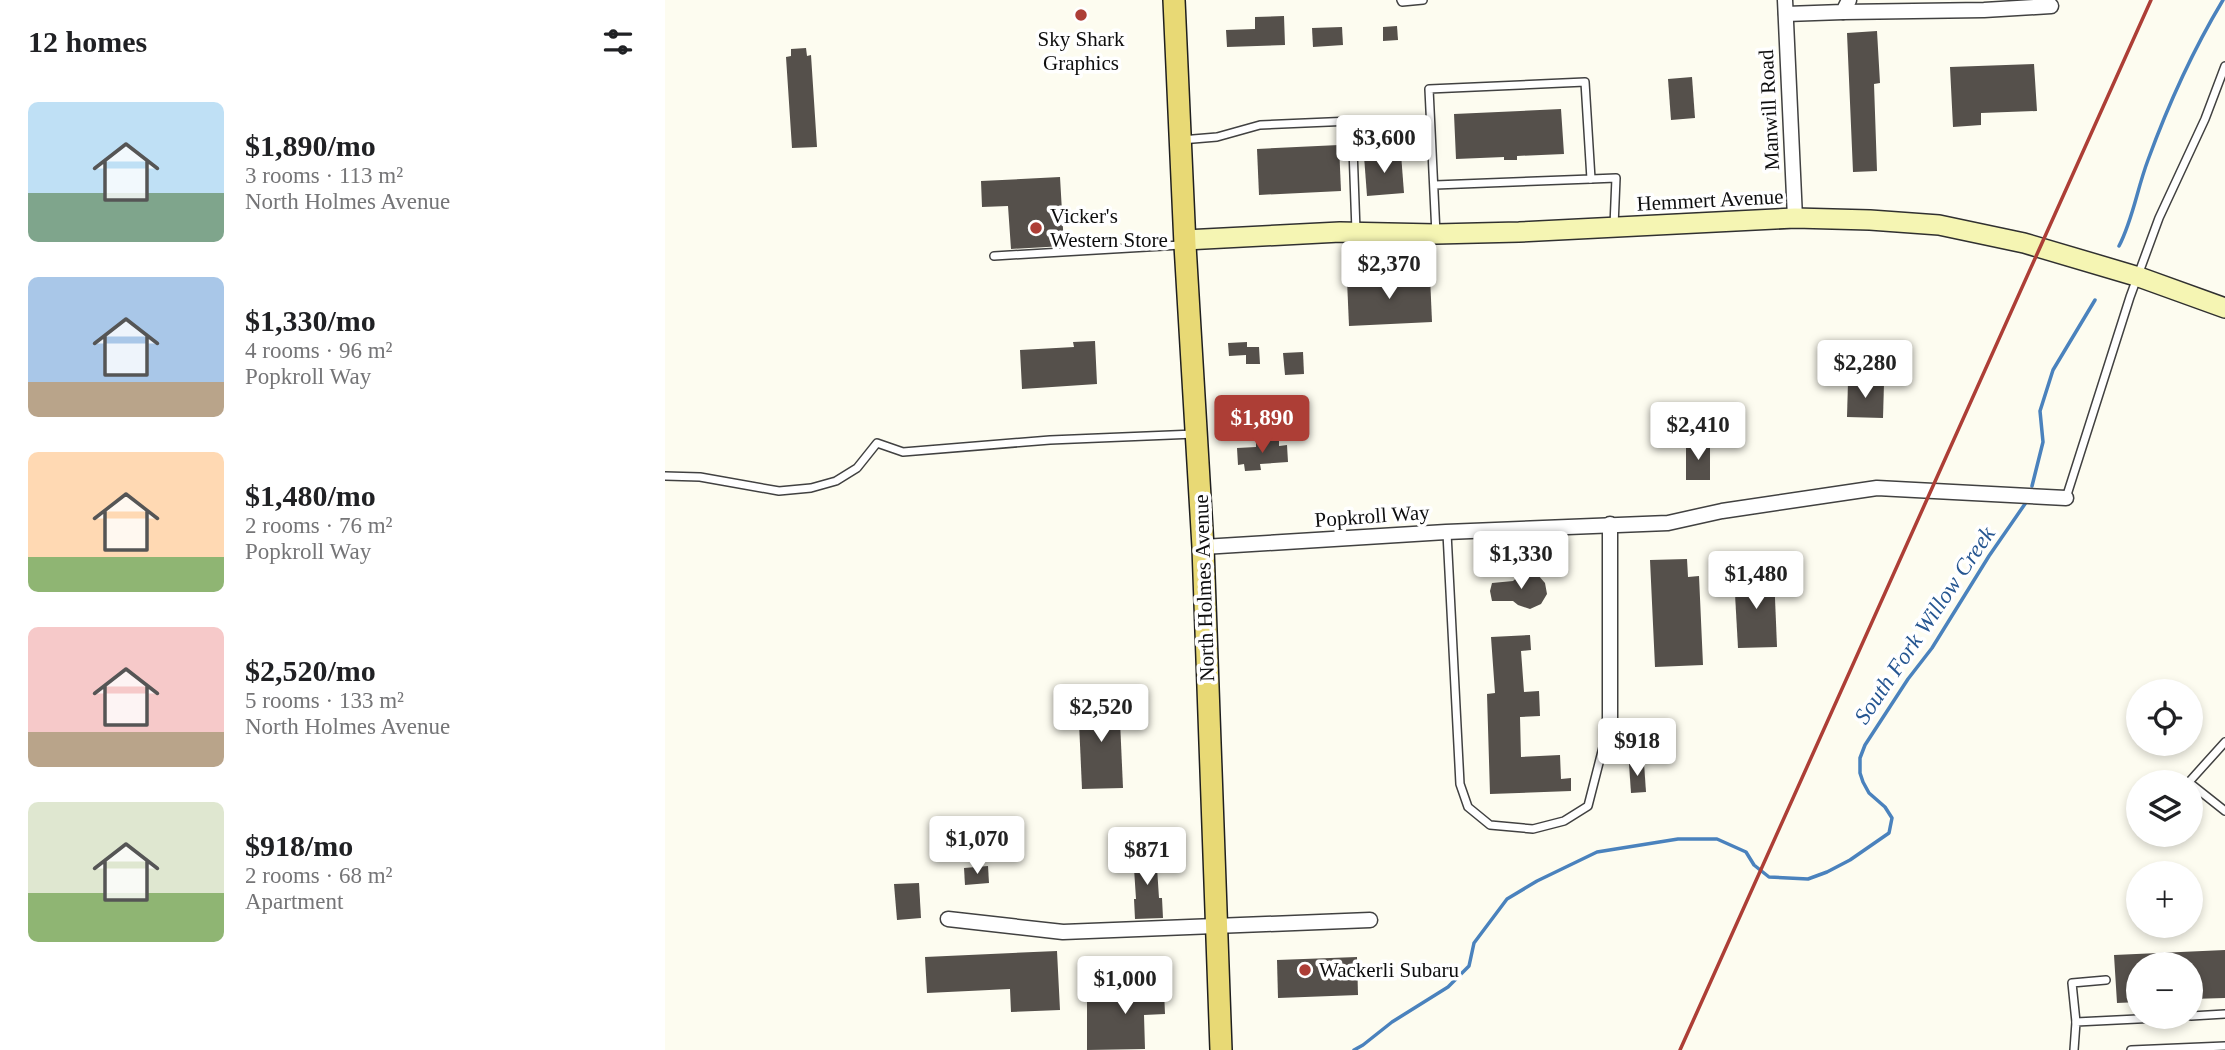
<!DOCTYPE html>
<meta charset="utf-8">
<style>
:root{--surface:#fff;--page:#f2f2f2;--text:#202124;--muted:#757577;--accent:#ad3e36}
body{margin:0;font-family:"Times New Roman",serif;background:var(--page);color:var(--text);height:100vh;display:flex;flex-direction:column;font-size:26px;white-space:nowrap}
*{box-sizing:border-box;margin:0}
p{font-size:23px;color:var(--muted)}
.icon{flex:none;width:38px;height:38px;fill:none;stroke:currentColor;stroke-width:2;stroke-linecap:round;stroke-linejoin:round}
.map{position:relative;flex:1;overflow:hidden}
.side{display:flex;flex-direction:column;background:var(--surface);width:665px}
.side>*{flex:none}
.tools{position:absolute;left:1461px;top:679px;display:grid;gap:14px}
.tools a{display:grid;place-items:center;width:77px;height:77px;border-radius:50%;background:var(--surface);box-shadow:0 4px 10px #0003;font-size:35px}
.price{position:absolute;translate:-50% -60px;padding:0 16px;border-radius:7px;background:#fff;color:#222;font-size:23px;line-height:46px;filter:drop-shadow(0 2px 4px #0008)}
.price::after{content:'';position:absolute;left:50%;top:42px;width:21px;height:16px;margin-left:-10px;background:inherit;clip-path:polygon(0 0,100% 0,50% 100%)}
.price.current{background:var(--accent);color:#fff}
ul{padding:0;list-style:none}
li{display:flex;align-items:center;gap:21px;height:175px;padding:0 28px}
li span{display:grid;place-items:center;flex:none;width:196px;height:140px;border-radius:10px;color:#555}
li>.icon{margin-inline-start:auto}
span .icon{width:84px;height:84px;fill:#fffc;stroke-width:1}
li b{font-size:30px}
h2{display:flex;justify-content:space-between;align-items:center;height:84px;padding:0 28px;font-size:30px}
main{display:flex;flex:1;min-height:0}
.map>svg:first-child{display:block}
.lines{fill:none;stroke-linecap:round;stroke-linejoin:round}
.stream{stroke:#4a82bd;stroke-width:3.5}
.building{fill:#55504b}
.lane-casing{stroke:#414141;stroke-width:10}
.street-casing{stroke:#414141;stroke-width:17}
.secondary-casing{stroke:#303030;stroke-width:22}
.primary-casing{stroke:#1f1f1f;stroke-width:24}
.lane{stroke:#fff;stroke-width:7}
.street{stroke:#fff;stroke-width:14}
.secondary{stroke:#f5f5b3;stroke-width:19}
.primary{stroke:#e8d975;stroke-width:21}
.rail{stroke:#ad3e36;stroke-width:3.5}
.poi-dot{fill:#ad3e36;stroke:#fff;stroke-width:2.5}
.labels{text-anchor:middle;stroke-width:7;stroke-linejoin:round;paint-order:stroke}
.poi-label{font-size:21px;fill:#0e0e0e;stroke:#fff;text-anchor:start}
.street-label{font-size:21px;fill:#0e0e0e;stroke:#fff}
.water-label{font-size:23px;font-style:italic;fill:#265691;stroke:#fff}
</style>
<main>
<section class="side">
<h2>12 homes<svg class="icon" aria-label="filters" viewBox="0 0 24 24"><path d="M4 7h16M4 17h16"/><circle cx="9" cy="7" r="2"/><circle cx="15" cy="17" r="2"/></svg></h2>
<ul>
<li><span style="background:linear-gradient(#bfe0f5 65%,#7fa58c 0)"><svg class="icon" aria-label="home" viewBox="0 0 24 24"><path d="M3 11l9-7 9 7M6 9v11h12V9"/></svg></span><div><b>$1,890/mo</b><p>3 rooms · 113 m²</p><p>North Holmes Avenue</p></div></li>
<li><span style="background:linear-gradient(#a9c7e8 75%,#b9a48a 0)"><svg class="icon" aria-label="home" viewBox="0 0 24 24"><path d="M3 11l9-7 9 7M6 9v11h12V9"/></svg></span><div><b>$1,330/mo</b><p>4 rooms · 96 m²</p><p>Popkroll Way</p></div></li>
<li><span style="background:linear-gradient(#ffd9b3 75%,#8fb573 0)"><svg class="icon" aria-label="home" viewBox="0 0 24 24"><path d="M3 11l9-7 9 7M6 9v11h12V9"/></svg></span><div><b>$1,480/mo</b><p>2 rooms · 76 m²</p><p>Popkroll Way</p></div></li>
<li><span style="background:linear-gradient(#f6c9c9 75%,#b9a48a 0)"><svg class="icon" aria-label="home" viewBox="0 0 24 24"><path d="M3 11l9-7 9 7M6 9v11h12V9"/></svg></span><div><b>$2,520/mo</b><p>5 rooms · 133 m²</p><p>North Holmes Avenue</p></div></li>
<li><span style="background:linear-gradient(#dfe7d0 65%,#8fb573 0)"><svg class="icon" aria-label="home" viewBox="0 0 24 24"><path d="M3 11l9-7 9 7M6 9v11h12V9"/></svg></span><div><b>$918/mo</b><p>2 rooms · 68 m²</p><p>Apartment</p></div></li>
</ul>
</section>
<div class="map">
<svg width="1560" height="1050" viewBox="0 0 1560 1050">
<rect width="100%" height="100%" fill="#fdfcf0"/>
<g class="lines">
<g class="stream">
<path d="M1454,246C1468,219 1472,189 1483,160C1503,105 1528,50 1558,0"/>
<path d="M1367,486L1378,442L1375,411L1388,370L1430,300"/>
<path d="M689,1050L698,1045L727,1022L783,987L804,966L809,943L842,899L872,881L932,852L1013,839H1052L1081,852L1089,865L1104,877L1143,879L1162,872L1185,860L1224,833L1227,818L1220,807L1204,793L1198,782L1195,773V758L1200,745L1243,679L1267,648L1324,556L1362,501"/>
</g>
</g>
<g class="building">
<path d="M619,16L620,45L562,47L561,30L590,29V17Z"/>
<path d="M732,26L733,40L718,41V27Z"/>
<path d="M677,27L678,45L648,47L647,28Z"/>
<path d="M1212,31L1215,83L1209,84L1212,171L1188,172L1182,33Z"/>
<path d="M141,48L142,56L146,55L152,147L127,148L121,57L126,56V49Z"/>
<path d="M1369,64L1372,111L1316,113V125L1288,127L1285,67Z"/>
<path d="M1027,77L1030,118L1006,120L1003,79Z"/>
<path d="M896,109L899,154L852,156V160H839V157L791,159L789,114Z"/>
<path d="M674,145L676,191L594,195L592,149Z"/>
<path d="M736,154L739,193L702,196L699,156Z"/>
<path d="M395,177L399,246L346,249L343,206L317,207L316,181Z"/>
<path d="M765,276L767,322L684,326L682,280Z"/>
<path d="M430,341L432,384L357,389L355,350L409,347L408,342Z"/>
<path d="M582,342V347H594L595,364H581V355L564,356L563,343Z"/>
<path d="M638,352L639,374L620,375L618,353Z"/>
<path d="M1183,382L1219,383L1218,418L1182,417Z"/>
<path d="M614,440V446L622,445L623,462L595,464L596,470L580,471L579,464L573,465L572,448L591,447V442Z"/>
<rect x="1021" y="444" width="24" height="36"/>
<path d="M1022,559L1023,577L1034,576L1038,665L990,667L985,560Z"/>
<path d="M862,572L873,575L880,583L882,594L876,604L865,609L853,605L848,601H827L825,591L827,583L848,581L856,574Z"/>
<path d="M1109,574L1112,647L1073,648L1069,576Z"/>
<path d="M865,635L866,650L856,651L859,692L874,691L875,716L855,717L856,757L895,755L896,779L906,778V791L825,794L822,694L830,693L826,637Z"/>
<path d="M454,698L458,788L417,789L413,700Z"/>
<path d="M979,763L981,792L966,793L964,764Z"/>
<path d="M491,852L494,898H497L498,918L470,919L469,899H471L468,853Z"/>
<path d="M323,866L324,883L300,885L299,868Z"/>
<path d="M254,883L256,918L232,920L229,884Z"/>
<path d="M1560,950V998L1526,999V964H1474V1002L1452,1003L1449,955Z"/>
<path d="M392,951L395,1010L346,1012L345,989L262,993L260,957Z"/>
<path d="M692,957L693,995L613,998L612,960Z"/>
<path d="M478,968H498L500,1014L479,1015L480,1049L422,1050V998L479,996Z"/>
</g>
<g class="lines">
<g class="lane-casing">
<g id="lane">
<path d="M736,0L737,2L758,0"/>
<path d="M516,140L552,137L595,125L687,121L691,231"/>
<path d="M926,179L951,178L949,226"/>
<path d="M770,185L926,179L920,82L764,89L771,234"/>
<path d="M329,256L516,245"/>
<path d="M0,476L35,477L114,491L146,488L171,481L192,468L212,443L238,452L385,440L530,434"/>
<path d="M1401,498L1465,297L1494,218L1540,119L1560,66"/>
<path d="M782,533L795,784L803,807L825,825L868,829L899,821L923,806L945,720"/>
<path d="M1524,782L1560,742"/>
<path d="M1526,784L1560,811"/>
<path d="M1526,1016L1560,1014"/>
<path d="M1411,1022L1407,983L1441,980"/>
<path d="M1409,1050L1411,1022L1513,1017"/>
<path d="M1466,1050L1560,1046"/>
</g>
</g>
<g class="street-casing">
<g id="street">
<path d="M1120,0L1130,218"/>
<path d="M1178,12L1319,10L1386,6"/>
<path d="M1121,14L1178,12L1184,0"/>
<path d="M945,524V720"/>
<path d="M538,547L781,532L1003,523L1057,511L1212,488L1401,498"/>
<path d="M283,919L398,932L705,920"/>
</g>
</g>
<g class="secondary-casing">
<path id="secondary" d="M520,240L675,232L771,234L854,232L1130,218L1205,220L1274,225L1359,243L1474,277L1560,308"/>
</g>
<g class="primary-casing">
<path id="primary" d="M509,0L520,245L538,547L556,1050"/>
</g>
<use href="#lane" class="lane"/>
<use href="#street" class="street"/>
<use href="#secondary" class="secondary"/>
<use href="#primary" class="primary"/>
<path class="rail" d="M1015,1050L1486,0"/>
</g>
<g class="poi-dot">
<circle cx="416" cy="15" r="7"/>
<circle cx="371" cy="228" r="7"/>
<circle cx="640" cy="970" r="7"/>
</g>
<g class="labels">
<g class="poi-label">
<text x="416" y="46" text-anchor="middle">Sky Shark<tspan x="416" dy="24">Graphics</tspan></text>
<text x="385" y="223">Vicker's<tspan x="385" dy="24">Western Store</tspan></text>
<text x="654" y="977">Wackerli Subaru</text>
</g>
<g class="street-label">
<text transform="translate(1104 110) rotate(-93)" y="7">Manwill Road</text>
<text transform="translate(1045 200) rotate(-3)" y="7">Hemmert Avenue</text>
<text transform="translate(707 516) rotate(-4)" y="7">Popkroll Way</text>
<text transform="translate(539 588) rotate(-92)" y="7">North Holmes Avenue</text>
</g>
<g class="water-label">
<text transform="translate(1259 625) rotate(-56)" y="8">South Fork Willow Creek</text>
</g>
</g>
</svg>
<div class="tools">
<a><svg class="icon" aria-label="locate" viewBox="0 0 24 24"><circle cx="12" cy="12" r="6"/><path d="M12 2v4M12 18v4M2 12h4M18 12h4"/></svg></a>
<a><svg class="icon" aria-label="layers" viewBox="0 0 24 24"><path d="M12 4l9 5-9 5-9-5zM3 14l9 5 9-5"/></svg></a>
<a>+</a>
<a>−</a>
</div>
<b class="price" style="left:719px;top:175px">$3,600</b>
<b class="price" style="left:724px;top:301px">$2,370</b>
<b class="price" style="left:1200px;top:400px">$2,280</b>
<b class="price current" style="left:597px;top:455px">$1,890</b>
<b class="price" style="left:1033px;top:462px">$2,410</b>
<b class="price" style="left:856px;top:591px">$1,330</b>
<b class="price" style="left:1091px;top:611px">$1,480</b>
<b class="price" style="left:436px;top:744px">$2,520</b>
<b class="price" style="left:972px;top:778px">$918</b>
<b class="price" style="left:312px;top:876px">$1,070</b>
<b class="price" style="left:482px;top:887px">$871</b>
<b class="price" style="left:460px;top:1016px">$1,000</b>
</div>
</main>
